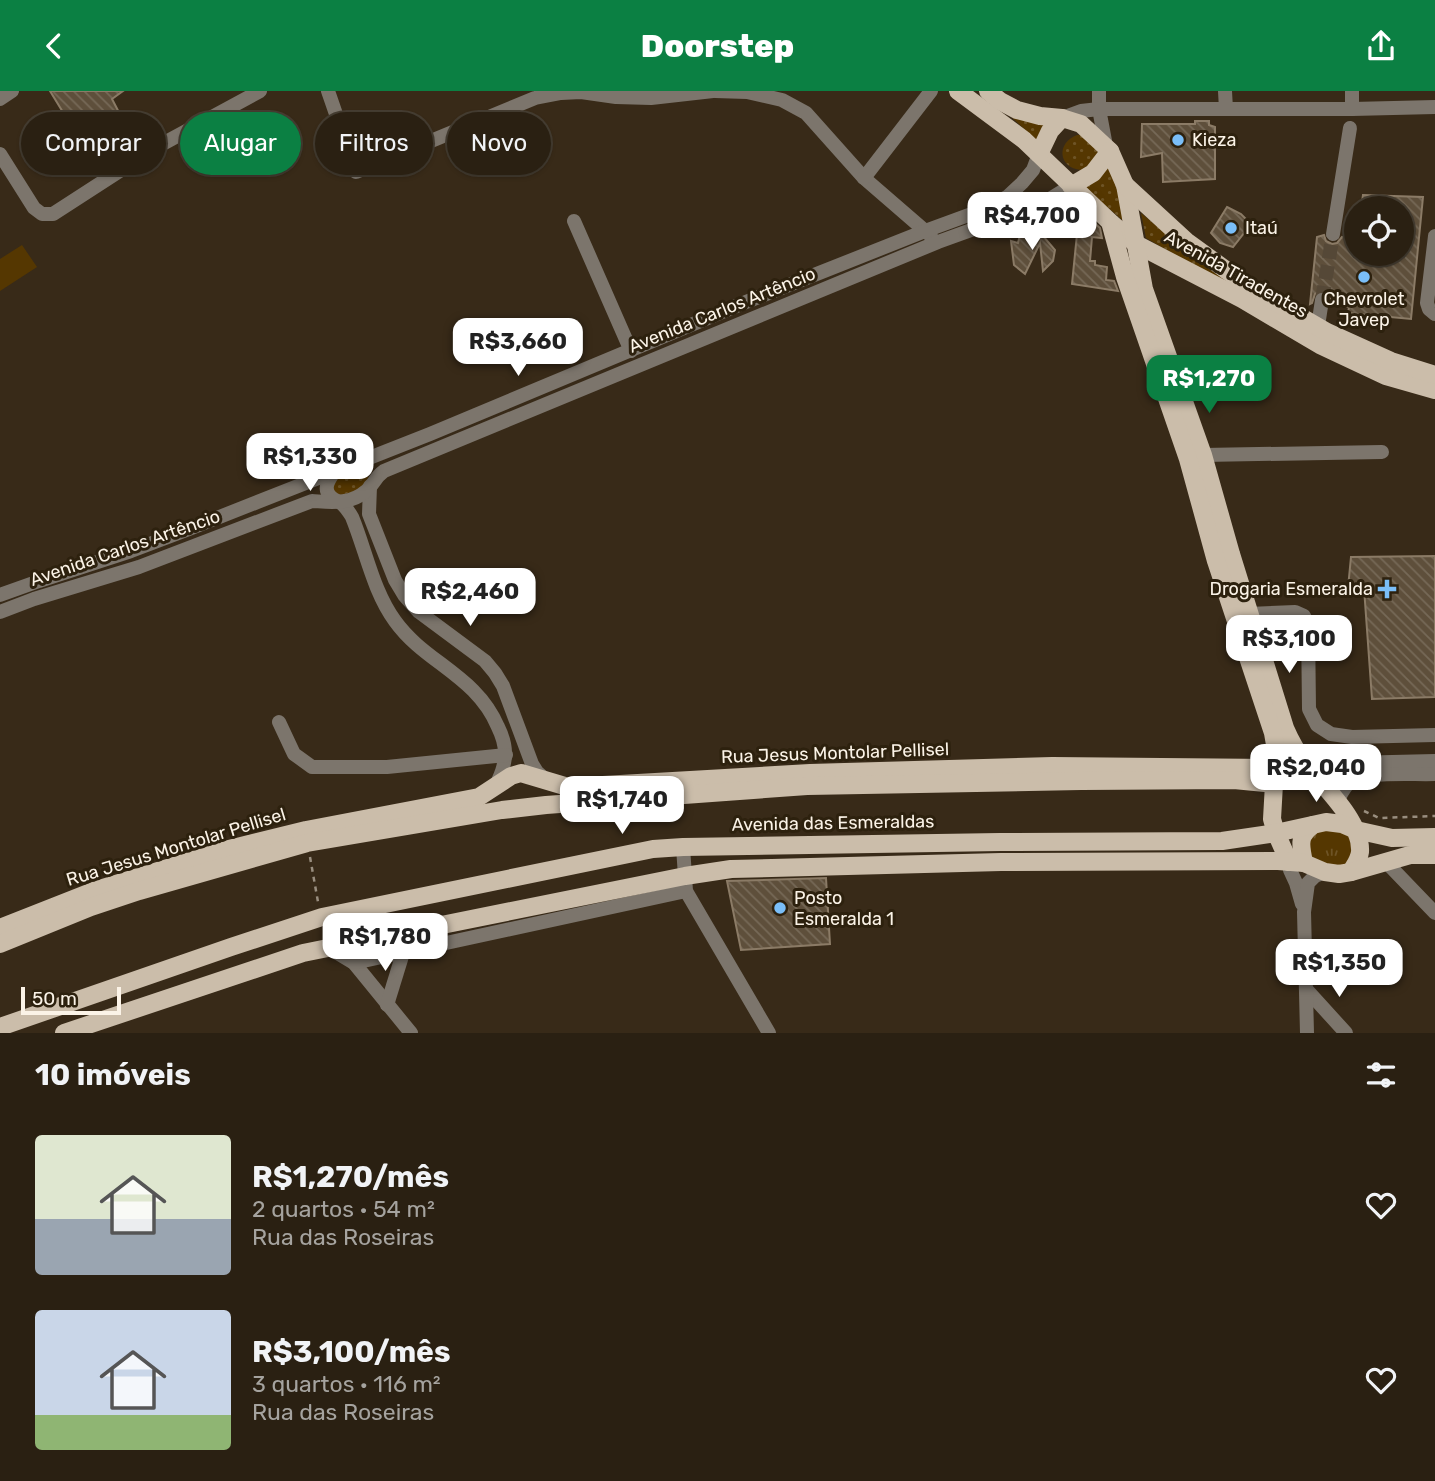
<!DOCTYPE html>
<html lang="pt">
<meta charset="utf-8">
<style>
:root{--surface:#2a2012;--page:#362d20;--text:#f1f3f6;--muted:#a5a39f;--line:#463e32;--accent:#0b8043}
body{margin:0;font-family:Rubik,sans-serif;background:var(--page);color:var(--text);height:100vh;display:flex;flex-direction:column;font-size:26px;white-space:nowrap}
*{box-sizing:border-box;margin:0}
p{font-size:23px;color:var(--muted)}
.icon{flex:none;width:38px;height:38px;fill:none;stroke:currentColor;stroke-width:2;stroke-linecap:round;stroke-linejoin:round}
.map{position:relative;height:942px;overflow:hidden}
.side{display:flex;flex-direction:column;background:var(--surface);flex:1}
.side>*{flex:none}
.guide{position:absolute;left:21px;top:21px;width:700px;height:63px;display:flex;gap:14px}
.tools{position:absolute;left:1344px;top:105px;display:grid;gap:14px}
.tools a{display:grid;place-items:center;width:70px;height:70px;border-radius:50%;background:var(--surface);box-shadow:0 2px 5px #0004,0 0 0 2px var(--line);font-size:35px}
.scale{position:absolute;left:21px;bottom:18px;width:100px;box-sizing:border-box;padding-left:7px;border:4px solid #fbf3e7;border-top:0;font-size:19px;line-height:24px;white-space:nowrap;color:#fbf3e7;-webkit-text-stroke:5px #2d210e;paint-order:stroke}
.price{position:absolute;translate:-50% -60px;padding:0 16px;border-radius:14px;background:#fff;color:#222;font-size:23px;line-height:46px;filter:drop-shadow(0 2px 4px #0008)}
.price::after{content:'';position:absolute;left:50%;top:42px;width:21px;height:16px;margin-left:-10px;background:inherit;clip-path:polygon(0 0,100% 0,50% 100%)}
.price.active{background:var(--accent);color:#fff}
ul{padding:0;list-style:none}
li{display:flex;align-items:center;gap:21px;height:175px;padding:0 35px}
li span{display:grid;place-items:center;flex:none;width:196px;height:140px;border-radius:7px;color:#555}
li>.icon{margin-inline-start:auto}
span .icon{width:84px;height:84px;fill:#fffc;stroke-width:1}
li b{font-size:30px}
h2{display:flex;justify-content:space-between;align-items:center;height:84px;padding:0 35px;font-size:30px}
.pill{padding:0 24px;border-radius:32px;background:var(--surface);box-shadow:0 2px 5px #0004,0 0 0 2px var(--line);font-size:24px;line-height:63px}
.pill.active{background:var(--accent);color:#fff}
header{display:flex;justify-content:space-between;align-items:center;height:91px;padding:0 35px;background:var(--accent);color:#fff;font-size:32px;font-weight:800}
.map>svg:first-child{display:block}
.grass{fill:url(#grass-dots)}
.park{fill:url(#park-tufts)}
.pitch{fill:#553701}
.building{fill:url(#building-back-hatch);stroke:#8b7b66;stroke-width:2}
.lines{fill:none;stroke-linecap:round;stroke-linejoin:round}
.minor-tunnel{stroke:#554837;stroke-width:14;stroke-dasharray:14 7;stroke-linecap:butt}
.path{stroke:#998e7f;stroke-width:2.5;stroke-dasharray:5 5;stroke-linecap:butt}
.minor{stroke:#7c756c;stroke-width:14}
.major{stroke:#cbbdaa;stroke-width:18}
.poi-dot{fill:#7abef8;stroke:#2d210e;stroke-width:2.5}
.labels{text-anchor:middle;stroke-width:6;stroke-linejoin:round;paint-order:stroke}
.poi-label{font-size:18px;fill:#fbf3e7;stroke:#2d210e;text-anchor:start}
.street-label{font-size:18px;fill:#fbf3e7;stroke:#2d210e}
</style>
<header><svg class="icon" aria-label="back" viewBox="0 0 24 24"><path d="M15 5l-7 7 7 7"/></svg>Doorstep<svg class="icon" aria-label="share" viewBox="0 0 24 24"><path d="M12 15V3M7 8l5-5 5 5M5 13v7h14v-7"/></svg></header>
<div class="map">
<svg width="1435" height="942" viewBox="0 0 1435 942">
<defs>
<pattern id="grass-dots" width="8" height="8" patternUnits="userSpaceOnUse" patternTransform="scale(1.75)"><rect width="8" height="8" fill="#553701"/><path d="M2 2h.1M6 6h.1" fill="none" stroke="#6e5426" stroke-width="1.8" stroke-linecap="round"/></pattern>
<pattern id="park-tufts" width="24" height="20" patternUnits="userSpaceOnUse" patternTransform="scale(1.75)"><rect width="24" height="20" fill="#553701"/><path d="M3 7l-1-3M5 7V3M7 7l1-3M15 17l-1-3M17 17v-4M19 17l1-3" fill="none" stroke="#6e5426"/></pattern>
<pattern id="building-back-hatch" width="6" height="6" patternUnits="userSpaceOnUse" patternTransform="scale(1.75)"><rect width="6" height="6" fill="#5e4f3b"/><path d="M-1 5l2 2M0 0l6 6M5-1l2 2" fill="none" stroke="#766957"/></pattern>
</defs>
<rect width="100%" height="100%" fill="#382a18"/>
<g class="grass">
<path d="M1006,21L1049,31L1039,43L1036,49Z"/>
<path d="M1077,44H1083L1098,58L1096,70L1081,79C1058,77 1056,52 1077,44Z"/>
<path d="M1110,72L1127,133L1084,96Z"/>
<path d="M1141,122L1183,157L1256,210L1146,147Z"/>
<path d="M358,379L366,381L369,387L361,399L336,405L331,393L338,386Z"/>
</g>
<path class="park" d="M1318,739H1337L1350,746L1354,759C1352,763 1351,767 1349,770C1339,782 1321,771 1310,765L1308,750Z"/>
<path class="pitch" d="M22,154L37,176L0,200V168Z"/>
<g class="building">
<path d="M50,0H123L112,8L137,56L99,80Z"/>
<path d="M1195,30H1209V34L1215,36V88L1163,91L1162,62L1141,66L1142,33H1195Z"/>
<path d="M1363,104L1423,106L1411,228L1348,222L1349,216L1331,211V205L1327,201L1323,199L1315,203L1312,212L1310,213L1317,146L1324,144L1326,150L1332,153L1337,152L1342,146L1356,150V163H1402V117H1361Z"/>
<path d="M1227,116L1241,123L1251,133L1233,156L1220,152L1211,142Z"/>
<path d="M1059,123L1090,128L1100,137L1102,147L1092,146L1090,170H1095V174L1107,176L1106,189L1114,190L1118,200L1072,193L1077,143L1056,140Z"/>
<path d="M1038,139L1055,159L1053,170L1043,180L1040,152L1025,183L1014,174L1011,150L1018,152L1020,144L1039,147Z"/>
<path d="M1435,465V606L1372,608L1364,497H1348L1351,466Z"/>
<path d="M826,787L830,853L741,859L727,790Z"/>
</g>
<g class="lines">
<path class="minor-tunnel" d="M1322,209L1333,143"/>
<g class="path">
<path d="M1364,720L1379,727L1435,725"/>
<path d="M310,766L318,811"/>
</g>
<g class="minor">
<path d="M328,0L356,81L535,7L561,2L581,1L616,6L651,7L713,0"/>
<path d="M715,0L747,1L782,9L806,22L864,87L931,145"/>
<path d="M1099,0V18L1106,55"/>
<path d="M1225,0L1226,18"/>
<path d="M0,8L12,0"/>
<path d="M1352,18V0"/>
<path d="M1062,27L1081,20L1099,18H1352L1435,16"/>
<path d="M0,63L34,117L42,123H53L155,57L260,0"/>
<path d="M864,87L931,0"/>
<path d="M574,130L631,260"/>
<path d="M1333,143L1350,37"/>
<path d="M1435,145L1427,212L1429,218L1435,223"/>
<path d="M1318,235L1322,209"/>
<path d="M1195,366L1203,364L1382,361"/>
<path d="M335,380C329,388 322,398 331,406C334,409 338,410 341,412C346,416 349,421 352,426C366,460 373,500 395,530C425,572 476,584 498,636C504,648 507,659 504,672C503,681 498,689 495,697"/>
<path d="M370,395L369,423L395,489L404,504L419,521L485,570L495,582L503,595L532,673L537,681L546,689"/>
<path d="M0,504L39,490L131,460L189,438L430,343L746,211L925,140L985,118L1007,106L1022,92L1033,79L1039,63"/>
<path d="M0,521L34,508L139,476L312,410C331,411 350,414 366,400C374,394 374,387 384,380L938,151L1040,114L1071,95"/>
<path d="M1249,523L1295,521L1304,525L1308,534L1309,618L1317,634L1331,643L1352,646L1435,644"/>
<path d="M279,631L294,663L312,676H387L506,664"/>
<path d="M1306,673L1435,670"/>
<path d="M1337,711C1341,703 1345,693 1353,689C1367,680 1417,684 1435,683"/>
<path d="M683,756L686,800L769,942"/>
<path d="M1289,771L1290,779L1296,792L1302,813"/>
<path d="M1386,771L1435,822"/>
<path d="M329,857L354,872L411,942"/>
<path d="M354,872L686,800"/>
<path d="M1306,898L1346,942"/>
<path d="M387,914L403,862"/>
<path d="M1307,942L1304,821L1308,792L1315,785L1325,781"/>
</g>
<g class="major">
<path d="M958,0L1024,49L1110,131L1136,153L1242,208L1320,254L1386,285L1435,299"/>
<path d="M988,0L1000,10L1017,19L1040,25L1062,27L1081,33L1110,60L1125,94L1144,198L1203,364L1231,463L1285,637C1291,651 1298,663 1307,675C1325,697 1362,731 1360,761C1359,769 1354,775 1351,781"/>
<path d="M1039,63L1050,40L1062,27"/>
<path d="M1125,94L1186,150L1248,195L1327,241L1391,270L1435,284"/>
<path d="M1071,95L1093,82L1110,60"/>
<path d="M1110,131L1125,186L1188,368L1216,470L1273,642L1279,677L1274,693L1272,728L1276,742L1289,771"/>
<path d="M1304,772C1301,754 1297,746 1313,734"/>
<path d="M0,837L96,799L229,758L306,739L479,706L511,685L521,682L568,696L810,682L1052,675L1279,677L1306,673"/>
<path d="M0,853L91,816L139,800L307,752L502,719L546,714L807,695L1081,690L1234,689L1274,693"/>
<path d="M0,936L231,856L322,826L653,758L683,756L1000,751L1222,750L1276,742L1326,731L1342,733L1356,739L1392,747L1435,746"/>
<path d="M64,942L303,862L685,785L731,778L1001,771L1278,770L1304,772L1325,781L1339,783L1351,781L1410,764H1435"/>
</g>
</g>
<g class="poi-dot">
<circle cx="1178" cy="49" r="7"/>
<circle cx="1231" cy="137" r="7"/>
<circle cx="1364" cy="186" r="7"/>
<path d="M1383.5 487.5h7v7h7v7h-7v7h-7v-7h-7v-7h7z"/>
<circle cx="780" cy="817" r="7"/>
</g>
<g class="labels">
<g class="poi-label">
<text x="1192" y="55">Kieza</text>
<text x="1245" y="143">Itaú</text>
<text x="1364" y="214" text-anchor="middle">Chevrolet<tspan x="1364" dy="21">Javep</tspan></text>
<text x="1373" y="504" text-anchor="end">Drogaria Esmeralda</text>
<text x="794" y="813">Posto<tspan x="794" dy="21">Esmeralda 1</tspan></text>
</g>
<g class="street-label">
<text transform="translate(1236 183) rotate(29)" y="6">Avenida Tiradentes</text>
<text transform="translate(722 219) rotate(-22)" y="6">Avenida Carlos Artêncio</text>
<text transform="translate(125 457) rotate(-19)" y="6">Avenida Carlos Artêncio</text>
<text transform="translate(835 662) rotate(-2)" y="6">Rua Jesus Montolar Pellisel</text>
<text transform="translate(833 732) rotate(-1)" y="6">Avenida das Esmeraldas</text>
<text transform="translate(176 756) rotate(-17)" y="6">Rua Jesus Montolar Pellisel</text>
</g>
</g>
</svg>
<div class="tools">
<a><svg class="icon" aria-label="locate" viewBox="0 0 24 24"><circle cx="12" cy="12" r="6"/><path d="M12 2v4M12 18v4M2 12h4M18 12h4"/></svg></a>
</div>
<div class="scale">50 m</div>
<b class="price" style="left:1032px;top:161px">R$4,700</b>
<b class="price" style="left:518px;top:287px">R$3,660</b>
<b class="price active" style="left:1209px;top:324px">R$1,270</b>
<b class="price" style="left:310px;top:402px">R$1,330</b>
<b class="price" style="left:470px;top:537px">R$2,460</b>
<b class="price" style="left:1289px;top:584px">R$3,100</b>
<b class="price" style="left:1316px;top:713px">R$2,040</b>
<b class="price" style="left:622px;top:745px">R$1,740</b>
<b class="price" style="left:385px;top:882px">R$1,780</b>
<b class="price" style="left:1339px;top:908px">R$1,350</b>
<div class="guide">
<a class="pill">Comprar</a>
<a class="pill active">Alugar</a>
<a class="pill">Filtros</a>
<a class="pill">Novo</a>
</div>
</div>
<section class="side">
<h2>10 imóveis<svg class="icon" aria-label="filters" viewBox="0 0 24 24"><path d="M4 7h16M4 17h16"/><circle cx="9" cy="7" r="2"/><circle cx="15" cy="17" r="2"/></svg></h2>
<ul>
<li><span style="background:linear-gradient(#dfe7d0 60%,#9aa5b1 0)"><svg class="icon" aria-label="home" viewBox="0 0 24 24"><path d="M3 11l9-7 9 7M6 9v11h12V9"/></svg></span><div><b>R$1,270/mês</b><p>2 quartos · 54 m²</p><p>Rua das Roseiras</p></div><svg class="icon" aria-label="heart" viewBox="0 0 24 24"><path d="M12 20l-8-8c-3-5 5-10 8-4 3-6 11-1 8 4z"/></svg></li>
<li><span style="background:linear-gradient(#c9d6e8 75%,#8fb573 0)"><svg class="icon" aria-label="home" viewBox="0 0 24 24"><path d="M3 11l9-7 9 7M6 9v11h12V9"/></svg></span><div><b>R$3,100/mês</b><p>3 quartos · 116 m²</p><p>Rua das Roseiras</p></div><svg class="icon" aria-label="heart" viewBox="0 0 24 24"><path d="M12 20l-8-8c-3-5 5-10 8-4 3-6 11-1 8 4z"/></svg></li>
</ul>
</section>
